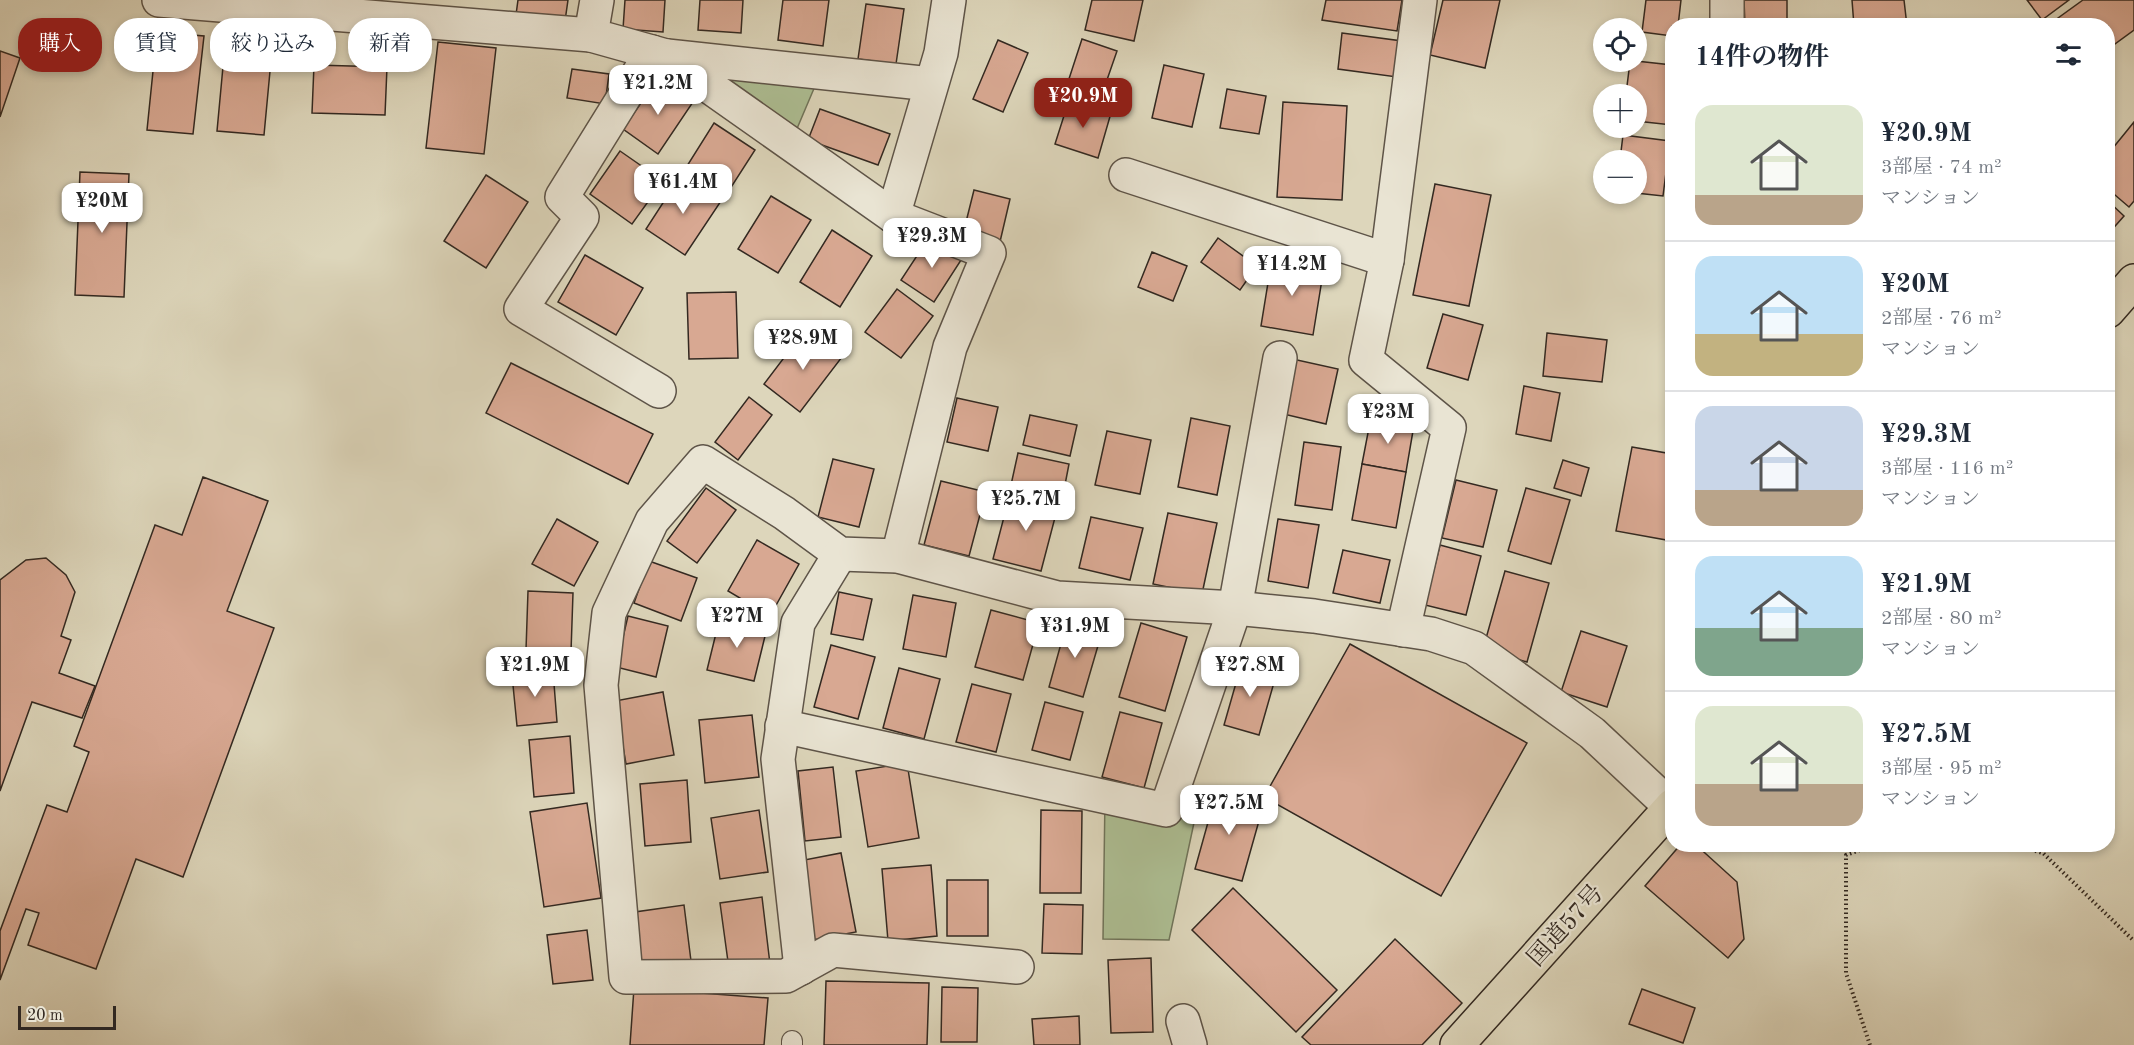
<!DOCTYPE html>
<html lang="ja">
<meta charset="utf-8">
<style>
:root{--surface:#fff;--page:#f6f6f7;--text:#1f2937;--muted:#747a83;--line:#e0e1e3;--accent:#8f2418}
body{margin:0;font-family:"Old Standard TT","Noto Serif JP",serif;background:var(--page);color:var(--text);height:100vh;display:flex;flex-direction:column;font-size:22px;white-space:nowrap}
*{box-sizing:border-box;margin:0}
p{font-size:20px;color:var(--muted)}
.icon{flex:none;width:33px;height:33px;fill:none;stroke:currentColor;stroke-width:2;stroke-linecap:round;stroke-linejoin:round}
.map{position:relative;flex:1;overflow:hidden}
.panel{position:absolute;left:1665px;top:18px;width:450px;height:834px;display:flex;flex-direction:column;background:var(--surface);border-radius:24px;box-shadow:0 3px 9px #0003}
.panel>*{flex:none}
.banner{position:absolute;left:18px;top:18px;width:570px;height:54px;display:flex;gap:12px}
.buttons{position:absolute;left:1593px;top:18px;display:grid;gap:12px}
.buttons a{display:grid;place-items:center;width:54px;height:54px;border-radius:50%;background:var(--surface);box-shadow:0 3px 9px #0003;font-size:30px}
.scale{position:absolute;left:18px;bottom:15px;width:98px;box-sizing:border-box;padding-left:6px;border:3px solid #332921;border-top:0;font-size:16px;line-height:21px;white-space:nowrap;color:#332921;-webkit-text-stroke:4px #e9e4d3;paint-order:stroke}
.price{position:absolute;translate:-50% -51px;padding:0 14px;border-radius:12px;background:#fff;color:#222;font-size:20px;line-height:39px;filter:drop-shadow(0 2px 3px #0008)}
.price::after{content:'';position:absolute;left:50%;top:36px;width:18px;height:14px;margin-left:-9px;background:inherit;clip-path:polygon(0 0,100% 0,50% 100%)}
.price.current{background:var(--accent);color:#fff}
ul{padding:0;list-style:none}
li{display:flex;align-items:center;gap:18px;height:150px;padding:0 30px}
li+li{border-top:2px solid var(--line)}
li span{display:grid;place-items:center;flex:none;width:168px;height:120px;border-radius:18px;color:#555}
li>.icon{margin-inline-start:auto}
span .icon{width:72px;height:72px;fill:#fffc;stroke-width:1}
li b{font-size:26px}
h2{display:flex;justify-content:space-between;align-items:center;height:72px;padding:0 30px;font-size:26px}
.chip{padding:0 21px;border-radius:24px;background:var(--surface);box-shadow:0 3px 9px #0003;font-size:21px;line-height:54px}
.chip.current{background:var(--accent);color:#fff}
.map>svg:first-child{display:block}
.green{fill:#adbe93;stroke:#70745a;stroke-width:1.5}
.building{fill:#d8a892;stroke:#332921;stroke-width:1.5}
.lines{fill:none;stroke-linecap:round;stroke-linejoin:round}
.service-casing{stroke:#5e5448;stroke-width:22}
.minor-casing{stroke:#5e5448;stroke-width:36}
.trunk-casing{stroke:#332921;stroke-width:36}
.path{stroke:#332921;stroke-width:4;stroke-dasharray:1.5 3;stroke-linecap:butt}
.service{stroke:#e9e4d3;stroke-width:20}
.minor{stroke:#e9e4d3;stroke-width:33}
.trunk{stroke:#ddd6bb;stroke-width:33}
.labels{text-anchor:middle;stroke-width:4.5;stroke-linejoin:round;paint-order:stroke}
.street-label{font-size:24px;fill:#332921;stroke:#e9e4d3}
</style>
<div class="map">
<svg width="2134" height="1045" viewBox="0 0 2134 1045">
<rect width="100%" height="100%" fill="#ddd6bb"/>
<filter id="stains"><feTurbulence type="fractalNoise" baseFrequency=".00333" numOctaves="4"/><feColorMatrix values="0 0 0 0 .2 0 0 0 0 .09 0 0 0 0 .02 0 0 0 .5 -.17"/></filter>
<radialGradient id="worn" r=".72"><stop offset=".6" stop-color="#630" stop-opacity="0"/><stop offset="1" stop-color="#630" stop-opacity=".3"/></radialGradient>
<g class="green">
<path d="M666,56L821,72L790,145Z"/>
<path d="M1105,797L1195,818L1169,940L1103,939Z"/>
</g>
<g class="building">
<path d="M518,0H568L564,28L515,22Z"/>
<path d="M625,0H665L663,32L623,29Z"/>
<path d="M700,0H743L741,33L698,30Z"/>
<path d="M783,0H829L823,46L778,40Z"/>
<path d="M1092,0H1143L1134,41L1085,30Z"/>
<path d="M1326,0H1402L1397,31L1322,20Z"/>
<path d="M1443,0H1500L1485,68L1430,55Z"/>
<path d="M1646,0H1681L1678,26H1672V36L1642,32Z"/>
<path d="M1744,0H1787V26H1745Z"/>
<path d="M1852,0H1904L1907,26H1854Z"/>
<path d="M2027,0H2069L2042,20Z"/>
<path d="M2083,0H2134V30L2108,49V26H2047Z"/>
<path d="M866,4L904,9L896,64L858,59Z"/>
<path d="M157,32L204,36L193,134L147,130Z"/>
<path d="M1342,33L1402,41L1397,77L1338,69Z"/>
<path d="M1082,39L1117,51L1100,100L1066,88Z"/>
<path d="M998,40L1028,53L1003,112L973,99Z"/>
<path d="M438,42L496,48L484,154L426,148Z"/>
<path d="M225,45L272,50L264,135L217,131Z"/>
<path d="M0,51L20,58L0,117Z"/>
<path d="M1636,61L1672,65V125L1636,121V94H1626L1630,62Z"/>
<path d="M314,65L387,67L385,115L312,113Z"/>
<path d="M1164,65L1204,74L1192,127L1152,118Z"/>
<path d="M572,69L609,74L605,104L567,98Z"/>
<path d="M658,78L693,102L658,154L623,129Z"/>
<path d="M1227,89L1266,96L1259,134L1220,128Z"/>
<path d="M1069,100L1111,113L1098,158L1055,144Z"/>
<path d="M1283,102L1347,106L1342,200L1277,197Z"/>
<path d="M820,109L890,134L878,165L808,140Z"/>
<path d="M2134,122V201L2129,207L2108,189V154Z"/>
<path d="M714,123L755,150L728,192L687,166Z"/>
<path d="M1623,135L1670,141L1663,196L1636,193V160H1620Z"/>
<path d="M620,151L663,181L632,224L590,194Z"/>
<path d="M80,172L129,174L124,297L75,295Z"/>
<path d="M486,175L528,202L486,268L444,241Z"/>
<path d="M681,175L721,201L685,255L646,229Z"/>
<path d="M1435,184L1491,195L1469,306L1413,295Z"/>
<path d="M974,190L1010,199L999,246L962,238Z"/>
<path d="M771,196L811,220L778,273L738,249Z"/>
<path d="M2108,201L2124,216L2109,233H2108Z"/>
<path d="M832,230L872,256L840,307L800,282Z"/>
<path d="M930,236L963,257L934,302L901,280Z"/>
<path d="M1218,238L1257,266L1240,290L1201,262Z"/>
<path d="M1152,252L1187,266L1173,301L1138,287Z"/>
<path d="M585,255L643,288L616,335L558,302Z"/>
<path d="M1272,258L1324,267L1313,335L1261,326Z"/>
<path d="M897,289L933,316L901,358L865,332Z"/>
<path d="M736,292L738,358L689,359L687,293Z"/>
<path d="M1443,314L1483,325L1468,380L1427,368Z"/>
<path d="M805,330L842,357L800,412L764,384Z"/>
<path d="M1547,333L1607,340L1602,382L1543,376Z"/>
<path d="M1288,358L1338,369L1326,424L1275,412Z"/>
<path d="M511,363L653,434L628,484L486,413Z"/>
<path d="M1524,386L1560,393L1551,441L1516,434Z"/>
<path d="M749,397L772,415L738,460L715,442Z"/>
<path d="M957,398L998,407L988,451L947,442Z"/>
<path d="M1030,415L1077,425L1070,456L1023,445Z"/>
<path d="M1371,417L1414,425L1406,472L1362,464Z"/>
<path d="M1191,418L1230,426L1217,495L1178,487Z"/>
<path d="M1107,431L1151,440L1140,494L1095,485Z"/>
<path d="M1304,442L1341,447L1332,510L1295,505Z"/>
<path d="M1632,447L1672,454V541L1616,531Z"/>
<path d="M1018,453L1069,464L1063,495L1011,485Z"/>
<path d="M833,459L874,469L859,527L818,517Z"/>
<path d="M1563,460L1589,468L1581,496L1554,488Z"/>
<path d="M1362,464L1406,472L1396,528L1352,520Z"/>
<path d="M203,477L268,501L227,611L274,628L183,877L136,859L96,969L28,945L39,913L26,909L0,980V931L47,805L67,812L89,752L74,746L155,525L182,535Z"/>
<path d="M1456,480L1497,490L1483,547L1442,538Z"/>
<path d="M941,481L986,492L969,556L924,545Z"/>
<path d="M706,488L736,510L697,563L667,541Z"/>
<path d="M1526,488L1570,500L1551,564L1508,551Z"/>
<path d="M1010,494L1058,506L1041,571L993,559Z"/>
<path d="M1168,513L1217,523L1202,594L1153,584Z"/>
<path d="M1091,517L1143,528L1130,580L1079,568Z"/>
<path d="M557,519L598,542L574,586L532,564Z"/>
<path d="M1278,519L1319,525L1308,588L1268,581Z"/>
<path d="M757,540L799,564L770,616L728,591Z"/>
<path d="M1440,545L1481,556L1466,615L1425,605Z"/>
<path d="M1343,550L1390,560L1380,603L1333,593Z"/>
<path d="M46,558L66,575L75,592L61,636L71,640L59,673L95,686L82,718L32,702L0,791V580L26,560Z"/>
<path d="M649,561L697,578L681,621L634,603Z"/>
<path d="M1505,571L1549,583L1527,662L1483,649Z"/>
<path d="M528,591L573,593L571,652L526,650Z"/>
<path d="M839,592L872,599L863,640L831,634Z"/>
<path d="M913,595L956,603L946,657L903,649Z"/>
<path d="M991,610L1039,623L1023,680L975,667Z"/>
<path d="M628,616L668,626L656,677L616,667Z"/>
<path d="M720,617L767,628L754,681L707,670Z"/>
<path d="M1067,622L1102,632L1083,697L1049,687Z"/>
<path d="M1141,623L1187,637L1165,711L1119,697Z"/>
<path d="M1581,631L1627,646L1607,707L1561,692Z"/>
<path d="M1350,644L1527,743L1441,896L1264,797Z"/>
<path d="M831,645L875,657L858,719L814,707Z"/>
<path d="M1242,662L1277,672L1259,735L1224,725Z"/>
<path d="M899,668L940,679L924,739L883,728Z"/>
<path d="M553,671L557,722L517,726L512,675Z"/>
<path d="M972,684L1011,694L996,752L956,742Z"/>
<path d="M663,692L674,755L626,764L615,701Z"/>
<path d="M1045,702L1083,712L1070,760L1032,750Z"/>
<path d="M1120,712L1162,723L1144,788L1102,777Z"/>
<path d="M752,715L759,777L705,783L699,720Z"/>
<path d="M570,736L574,793L534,797L529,740Z"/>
<path d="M907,763L919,838L868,847L856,771Z"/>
<path d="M833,767L841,837L805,841L798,771Z"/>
<path d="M687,780L691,842L645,846L640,784Z"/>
<path d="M1217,790L1264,803L1242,881L1195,869Z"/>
<path d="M587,803L601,898L544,907L530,812Z"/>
<path d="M759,810L768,872L720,879L711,818Z"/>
<path d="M1041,810L1082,811L1081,893H1040Z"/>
<path d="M1681,844H1695L1737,882L1744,939L1728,958L1645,886Z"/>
<path d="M841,853L856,932L813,940L799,861Z"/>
<path d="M931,865L937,936L888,941L882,869Z"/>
<rect x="947" y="880" width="41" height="56"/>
<path d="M1233,888L1337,990L1296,1032L1192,930Z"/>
<path d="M762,897L770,964L729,969L720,903Z"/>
<path d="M1044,904L1083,905L1082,954L1042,953Z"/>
<path d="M684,905L691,961L642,967L635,912Z"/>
<path d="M587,930L593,980L553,984L547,935Z"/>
<path d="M1395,939L1462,1003L1422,1045H1311L1302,1037Z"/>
<path d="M1151,958L1153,1032L1111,1033L1108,960Z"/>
<path d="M826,981L929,983L927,1045H824Z"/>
<path d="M942,987L978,988L977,1042H941Z"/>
<path d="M634,988L768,998L764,1045H630Z"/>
<path d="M1642,989L1695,1008L1683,1043L1629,1024Z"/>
<path d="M1079,1016L1080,1045H1034L1032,1019Z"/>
</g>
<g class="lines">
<g class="service-casing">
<path id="service" d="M792,1045V1041"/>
</g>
<g class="minor-casing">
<g id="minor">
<path d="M159,0L591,35"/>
<path d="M597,0L591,35L666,56L893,216L989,253L950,347L898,556"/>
<path d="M1727,0V26"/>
<path d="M652,52L562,197L582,217L521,309L659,391"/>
<path d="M667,56L931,84"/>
<path d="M1126,175L1387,260L1420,0"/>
<path d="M893,216L941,53L949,0"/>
<path d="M1387,260L1366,360L1449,428L1403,630"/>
<path d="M782,726L1166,810L1235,608L1280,358"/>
<path d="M1017,967L833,950L786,976L626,977L601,685L609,613L652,521L703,462L784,513L840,554L898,556L1057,598L1235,608L1314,616L1431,634L1474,648L1592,733L1671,807"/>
<path d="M801,968L778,759L798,623L840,554"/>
<path d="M1183,1021L1190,1045"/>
</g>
</g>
<g class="trunk-casing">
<g id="trunk">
<path d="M2108,311L2134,281"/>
<path d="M1457,1045L1672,806"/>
</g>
</g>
<g class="path">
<path d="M2009,844L2043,853L2134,941"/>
<path d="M1870,1045L1846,973V855L1877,844"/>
</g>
<use href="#service" class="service"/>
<use href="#minor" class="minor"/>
<use href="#trunk" class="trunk"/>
</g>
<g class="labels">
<g class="street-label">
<text transform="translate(1565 925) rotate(-48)" y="8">国道57号</text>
</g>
</g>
<rect width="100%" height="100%" filter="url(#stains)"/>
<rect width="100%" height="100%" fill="url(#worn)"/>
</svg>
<div class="buttons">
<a><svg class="icon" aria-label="locate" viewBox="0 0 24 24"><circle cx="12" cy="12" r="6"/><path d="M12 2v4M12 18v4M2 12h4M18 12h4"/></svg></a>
<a>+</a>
<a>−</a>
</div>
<div class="scale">20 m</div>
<b class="price" style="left:658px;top:116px">¥21.2M</b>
<b class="price current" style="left:1083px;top:129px">¥20.9M</b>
<b class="price" style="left:683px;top:215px">¥61.4M</b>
<b class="price" style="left:102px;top:234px">¥20M</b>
<b class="price" style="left:932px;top:269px">¥29.3M</b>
<b class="price" style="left:1292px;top:297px">¥14.2M</b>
<b class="price" style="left:803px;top:371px">¥28.9M</b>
<b class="price" style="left:1388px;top:445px">¥23M</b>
<b class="price" style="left:1026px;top:532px">¥25.7M</b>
<b class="price" style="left:737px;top:649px">¥27M</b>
<b class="price" style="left:1075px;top:659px">¥31.9M</b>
<b class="price" style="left:535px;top:698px">¥21.9M</b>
<b class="price" style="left:1250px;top:698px">¥27.8M</b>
<b class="price" style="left:1229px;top:836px">¥27.5M</b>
<div class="banner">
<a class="chip current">購入</a>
<a class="chip">賃貸</a>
<a class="chip">絞り込み</a>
<a class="chip">新着</a>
</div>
<section class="panel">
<h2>14件の物件<svg class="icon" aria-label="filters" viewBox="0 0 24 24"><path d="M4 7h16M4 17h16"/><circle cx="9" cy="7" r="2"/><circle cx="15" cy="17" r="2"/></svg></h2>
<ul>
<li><span style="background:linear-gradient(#dfe7d0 75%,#b9a48a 0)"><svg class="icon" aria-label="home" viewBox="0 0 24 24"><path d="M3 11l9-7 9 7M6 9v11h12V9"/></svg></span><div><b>¥20.9M</b><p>3部屋 · 74 m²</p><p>マンション</p></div></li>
<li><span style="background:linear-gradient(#bfe0f5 65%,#c2b280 0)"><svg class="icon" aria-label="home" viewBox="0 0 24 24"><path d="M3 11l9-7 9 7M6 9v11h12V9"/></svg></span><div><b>¥20M</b><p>2部屋 · 76 m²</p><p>マンション</p></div></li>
<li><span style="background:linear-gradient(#c9d6e8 70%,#b9a48a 0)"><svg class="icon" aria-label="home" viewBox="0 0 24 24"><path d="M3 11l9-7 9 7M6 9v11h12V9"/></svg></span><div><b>¥29.3M</b><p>3部屋 · 116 m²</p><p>マンション</p></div></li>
<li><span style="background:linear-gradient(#bfe0f5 60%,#7fa58c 0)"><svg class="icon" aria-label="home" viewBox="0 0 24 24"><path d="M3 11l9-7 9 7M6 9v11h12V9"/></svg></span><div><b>¥21.9M</b><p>2部屋 · 80 m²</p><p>マンション</p></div></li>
<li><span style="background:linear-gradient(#dfe7d0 65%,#b9a48a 0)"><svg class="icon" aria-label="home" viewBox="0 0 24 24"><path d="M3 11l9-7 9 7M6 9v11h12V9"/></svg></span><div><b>¥27.5M</b><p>3部屋 · 95 m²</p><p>マンション</p></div></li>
</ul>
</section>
</div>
